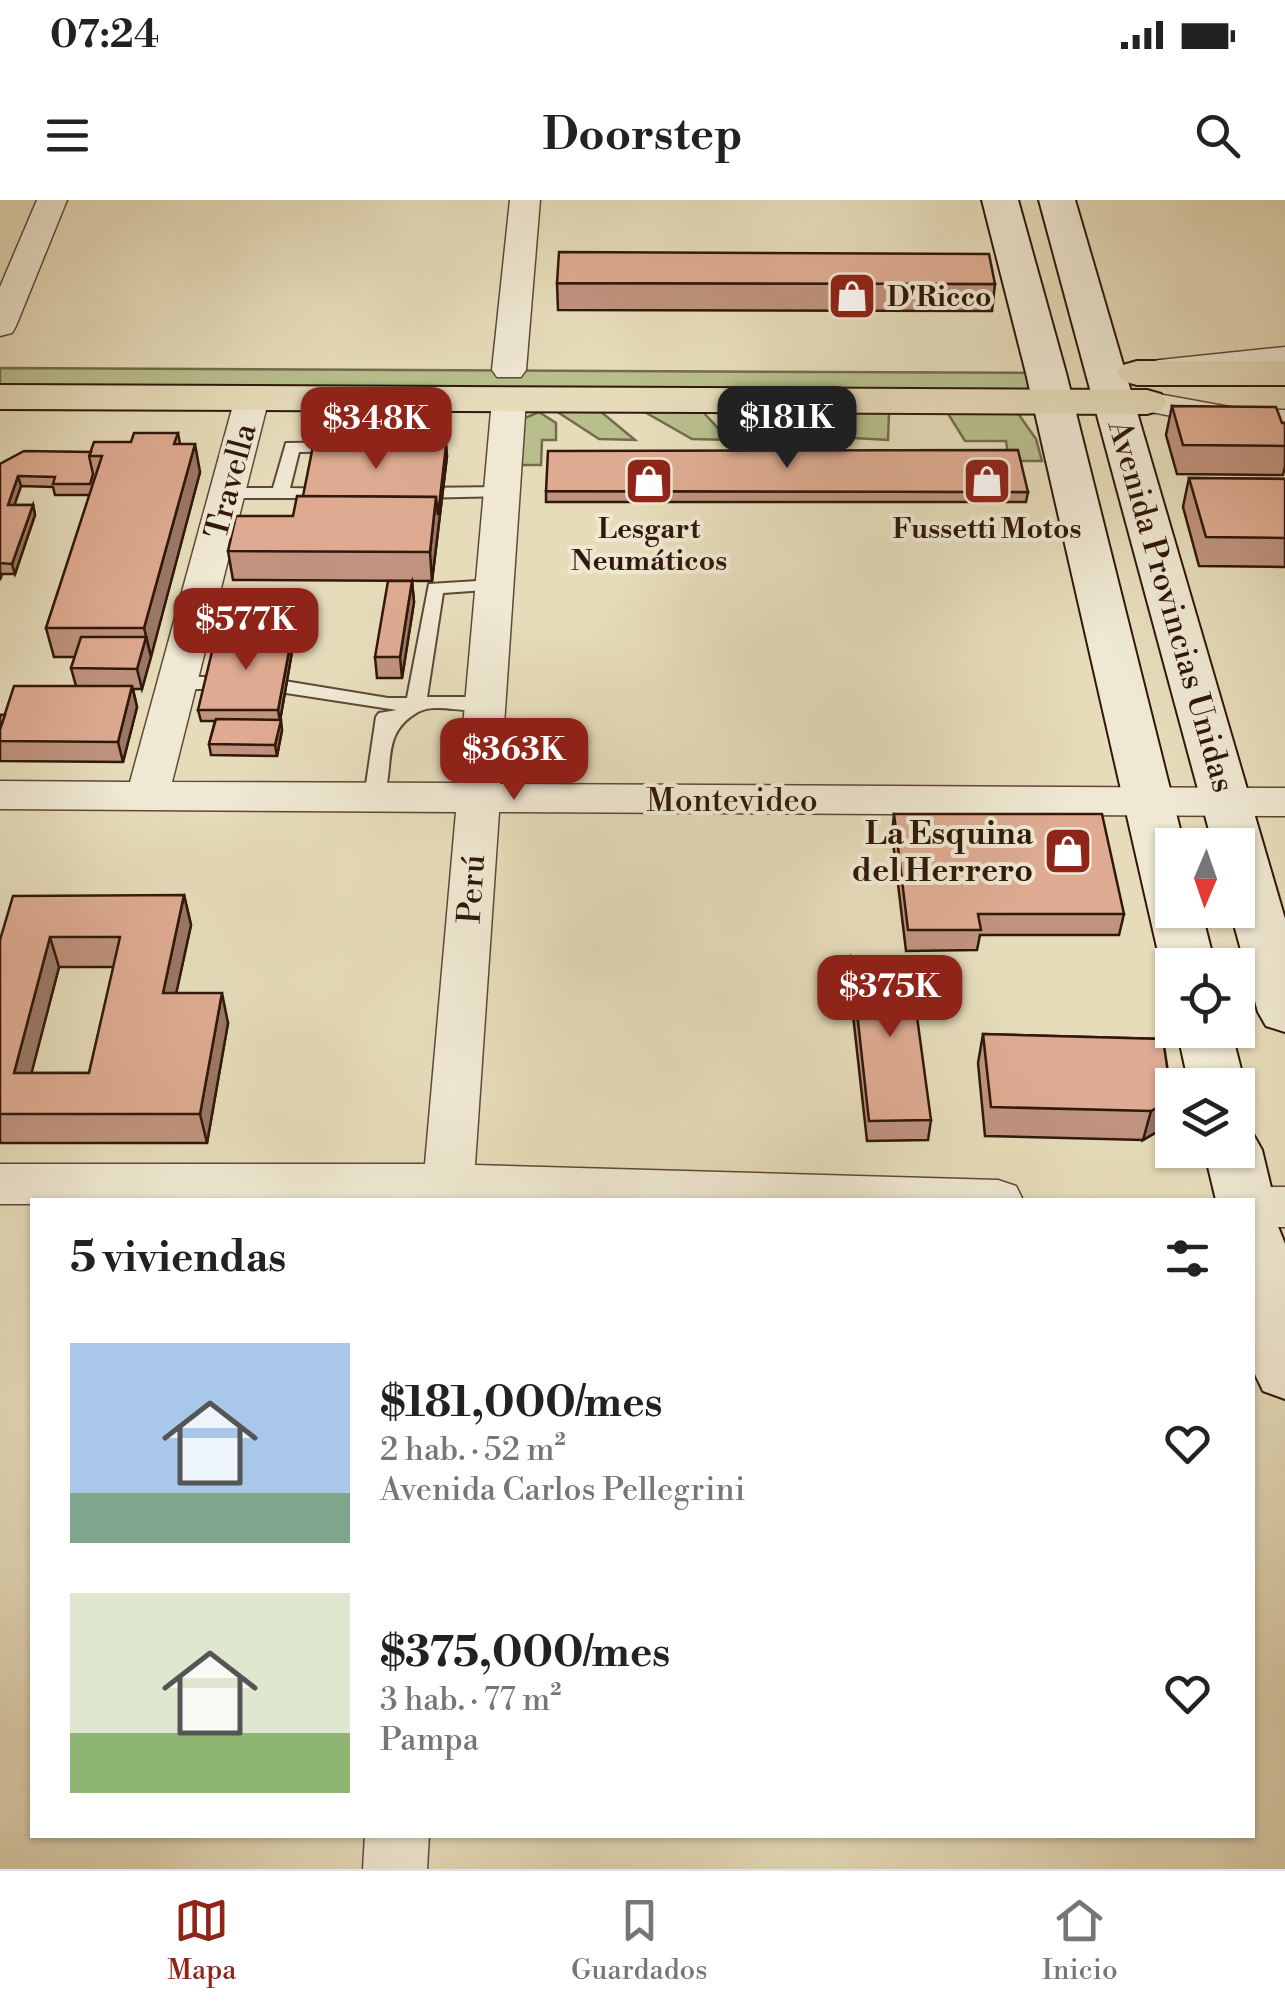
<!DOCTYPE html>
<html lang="es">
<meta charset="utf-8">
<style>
:root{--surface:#fff;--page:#f2f2f2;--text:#222;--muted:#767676;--line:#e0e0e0;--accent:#8f2418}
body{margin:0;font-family:"Libre Bodoni",serif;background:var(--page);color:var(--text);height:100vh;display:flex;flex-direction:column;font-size:38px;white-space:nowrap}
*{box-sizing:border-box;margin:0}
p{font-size:32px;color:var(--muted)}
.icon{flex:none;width:55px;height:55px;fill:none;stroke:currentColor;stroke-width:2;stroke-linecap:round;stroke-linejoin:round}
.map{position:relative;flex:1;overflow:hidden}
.sheet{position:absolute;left:30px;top:998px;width:1225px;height:640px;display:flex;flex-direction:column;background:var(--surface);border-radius:0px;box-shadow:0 2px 8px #0004}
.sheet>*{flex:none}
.needle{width:65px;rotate:182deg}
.tools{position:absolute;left:1155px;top:628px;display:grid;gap:20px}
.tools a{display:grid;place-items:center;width:100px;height:100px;border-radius:0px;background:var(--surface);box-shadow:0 2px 8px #0004;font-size:50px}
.price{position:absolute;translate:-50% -85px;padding:0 22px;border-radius:20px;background:var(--accent);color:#fff;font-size:32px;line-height:65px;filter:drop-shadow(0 2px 5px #0008)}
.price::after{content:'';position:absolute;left:50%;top:60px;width:30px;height:22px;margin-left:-15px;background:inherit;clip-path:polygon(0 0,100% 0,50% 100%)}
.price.active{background:#222;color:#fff}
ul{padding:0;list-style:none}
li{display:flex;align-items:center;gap:30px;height:250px;padding:0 40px}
li span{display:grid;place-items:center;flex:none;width:280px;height:200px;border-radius:0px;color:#555}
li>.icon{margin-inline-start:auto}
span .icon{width:120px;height:120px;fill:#fffc;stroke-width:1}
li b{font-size:42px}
h2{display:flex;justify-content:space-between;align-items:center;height:120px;padding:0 40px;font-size:42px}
.status{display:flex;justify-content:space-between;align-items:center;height:70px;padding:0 50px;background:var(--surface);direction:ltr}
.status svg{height:28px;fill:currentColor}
header{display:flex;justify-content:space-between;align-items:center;height:130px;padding:0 40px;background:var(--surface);font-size:45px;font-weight:700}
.tabs{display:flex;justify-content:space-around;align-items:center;height:140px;border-top:2px solid var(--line);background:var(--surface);font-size:28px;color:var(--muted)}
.tabs a{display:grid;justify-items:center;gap:5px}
.tabs .active{color:var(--accent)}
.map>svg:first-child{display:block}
.green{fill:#b8bf8d;stroke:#746c4c;stroke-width:2.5}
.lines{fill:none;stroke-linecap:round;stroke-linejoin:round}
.lane-casing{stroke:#5e4936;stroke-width:4}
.street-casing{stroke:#5e4936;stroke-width:3}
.secondary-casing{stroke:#31180a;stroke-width:4}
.primary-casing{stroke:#31180a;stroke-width:4}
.highway-casing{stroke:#31180a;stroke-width:4}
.lane{fill:#efe8d2;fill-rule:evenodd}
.street{fill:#efe8d2;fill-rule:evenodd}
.secondary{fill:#efe8d2;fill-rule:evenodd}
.primary{fill:#e6dcba;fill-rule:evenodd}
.highway{fill:#e6dcba;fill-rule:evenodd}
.wall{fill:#bf937e;stroke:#31180a;stroke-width:2.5;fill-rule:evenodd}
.shaded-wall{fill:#9b7866;stroke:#31180a;stroke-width:2.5}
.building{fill:#deab92;stroke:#31180a;stroke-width:2.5;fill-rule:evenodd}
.labels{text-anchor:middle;stroke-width:8;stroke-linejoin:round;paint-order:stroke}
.far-poi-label{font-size:28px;font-weight:bold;fill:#31180a;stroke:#efe8d2}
.street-label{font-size:32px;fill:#31180a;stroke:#efe8d2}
.poi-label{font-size:32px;font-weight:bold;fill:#31180a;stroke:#efe8d2;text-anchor:end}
</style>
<div class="status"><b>07:24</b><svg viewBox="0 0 49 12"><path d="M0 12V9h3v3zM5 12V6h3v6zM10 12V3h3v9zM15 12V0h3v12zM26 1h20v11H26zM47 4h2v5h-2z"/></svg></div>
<header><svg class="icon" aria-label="menu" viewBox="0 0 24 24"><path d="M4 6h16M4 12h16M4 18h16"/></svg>Doorstep<svg class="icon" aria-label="search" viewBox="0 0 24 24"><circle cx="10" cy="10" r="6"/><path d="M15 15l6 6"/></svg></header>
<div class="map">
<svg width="1285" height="1669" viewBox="0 0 1285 1669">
<rect width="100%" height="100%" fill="#e6dcba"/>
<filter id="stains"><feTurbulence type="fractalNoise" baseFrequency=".002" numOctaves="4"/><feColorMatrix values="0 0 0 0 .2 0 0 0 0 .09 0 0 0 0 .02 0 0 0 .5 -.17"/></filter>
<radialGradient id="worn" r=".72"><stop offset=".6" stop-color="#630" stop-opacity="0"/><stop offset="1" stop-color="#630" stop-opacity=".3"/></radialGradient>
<g class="green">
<path d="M0,168L1046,173L1052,202L0,197Z"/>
<path d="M742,210H797L811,242L778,241Z"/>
<path d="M556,211H600L635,240L599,239Z"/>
<path d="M643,211H702L729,240L692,239Z"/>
<path d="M539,212L556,223V240H542L541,265H510L518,221Z"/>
<path d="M835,212H889L888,240L854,238Z"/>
<path d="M947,212H1017L1036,239L1042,261H1009L1006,241H965Z"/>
</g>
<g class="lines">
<g class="lane-casing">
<g id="lane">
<path d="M373,194L381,199L372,251L299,252L290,288L334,289L343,294L340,298H227L218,293L227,288H273L286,243L358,242L365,199Z"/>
<path d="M502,287L511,292L508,296L416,298L407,293L416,288Z"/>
<path d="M494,380L503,385L500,389L443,393L427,497H485L495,503C476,520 440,500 418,512C378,535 397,568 381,603H367L364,598L376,517L379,513L397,510L260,489H177L167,483L177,477H260L388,498H407L429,384Z"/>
</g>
</g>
<g class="street-casing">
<g id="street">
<path d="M37,0H67L16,126L12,133L0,136V87Z"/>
<path d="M510,0H540L526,170L521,177H497L492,170Z"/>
<path d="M1285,147V167L1159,180L1147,177L1142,170L1147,163L1159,160Z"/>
<path d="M252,188L264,191L269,198L172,582L458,583L492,200L497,193L509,190L521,193L526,200L500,584L1285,588V616L499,612L475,965L998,980L1016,986L1023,1000H32V1004H0V964H425L456,612L0,609V581L130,582L235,198L240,191Z"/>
<path d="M1147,192L1241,209L1285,210V230L1241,229L1135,209L1130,202L1135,195Z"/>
<path d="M1252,987H1285V1027H1252V1000H1230L1234,993Z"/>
<path d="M365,1635H429L427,1669H363Z"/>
</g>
</g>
<g class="secondary-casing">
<g id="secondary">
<path d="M982,0H1018L1066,173L1184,645H1172V710H1201L1215,765H1172V780L1161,765L1026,173Z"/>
<path d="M1039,0H1075L1285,719V832L1266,826L1258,812L1230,710H1238V645H1213Z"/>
<path d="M1177,830H1231L1245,885L1238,899V885H1189Z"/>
<path d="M1238,929L1253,934L1262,950L1274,1000L1268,1012L1273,1014L1285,1044V1199L1263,1191L1252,1168V1000H1216L1204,950H1238Z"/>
</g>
</g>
<g class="primary-casing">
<path id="primary" d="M0,185L1147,190L1161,194L1167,202L1161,210L1147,214L0,209Z"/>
</g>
<g class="highway-casing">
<path id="highway" d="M1137,161H1285V185H1137L1123,181L1117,173L1123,165Z"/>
</g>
<use href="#lane" class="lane"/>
<use href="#street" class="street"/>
<use href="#secondary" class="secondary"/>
<use href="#primary" class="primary"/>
<use href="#highway" class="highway"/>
</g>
<g class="wall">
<path d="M557,83L995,84L992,111L558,110Z"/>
<path d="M1172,206L1285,223V266L1283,275L1177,274L1166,235Z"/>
<path d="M178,233L180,244L200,272L142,489H133L137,507L123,562L0,561V515H5L76,486L71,468L75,457H54L46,428L90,295H55L53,287L21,286L14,305H33L35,315L15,374H2L0,380V264L91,252Z"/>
<path d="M446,246L447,256L432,381L233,380L228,351L293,316L303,296Z"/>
<path d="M1189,278L1285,279V367L1199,366L1183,307Z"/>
<path d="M546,291L1028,292L1026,302H546Z"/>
<path d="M412,381L414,402L402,478H377L375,457Z"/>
<path d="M292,435L293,446L280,520L282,530L277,556L211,555L209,544L215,521H201L198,510Z"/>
<path d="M894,614L1124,714L1119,735H980L977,750L906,751L892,634Z"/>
<path d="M184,695L191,725L176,793L228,823L207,943H0V740ZM59,767H114L89,873H31Z"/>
<path d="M851,758L931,920L928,940L867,941L849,779Z"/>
<path d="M983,834L1163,839L1165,927L1143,940L985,936L978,863Z"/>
</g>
<g class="shaded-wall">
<path d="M195,244L200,272L151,457L144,428Z"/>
<path d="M446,246L447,256L432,381L430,352L436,297Z"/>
<path d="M18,276L21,286L11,315L8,305Z"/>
<path d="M33,305L35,315L15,374L12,364Z"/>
<path d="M412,381L414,402L402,478L400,457Z"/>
<path d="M292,435L293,446L280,521L278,510Z"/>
<path d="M146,437L151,457L142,489L137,469Z"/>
<path d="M132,486L137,507L123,562L118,542Z"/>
<path d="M281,520L282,530L277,556L275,545Z"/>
<path d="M184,695L191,725L170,822L163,793Z"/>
<path d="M50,737L59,767L24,902L14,873Z"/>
<path d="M222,793L228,823L207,943L200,914Z"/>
<path d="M1172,899L1165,927L1143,940L1151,911Z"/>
</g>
<g class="building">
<path d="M559,52L989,54L995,84L557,83Z"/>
<path d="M1172,206L1276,207L1282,223H1285V246L1183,245Z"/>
<path d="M134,233H178L174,244H195L144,428H46L102,256H89L94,242H131Z"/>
<path d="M313,246H446L438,315L436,297L303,296Z"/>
<path d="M1018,250L1028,292L546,291L548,251Z"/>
<path d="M24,251L91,252L89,256L93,274L90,284H53L55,277L18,276L8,305H33L12,364L0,363V264Z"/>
<path d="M1189,278L1285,279V338L1206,337Z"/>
<path d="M297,296L436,297L430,352L228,351L236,316H293Z"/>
<path d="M388,381H412L400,457H375Z"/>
<path d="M216,435H292L278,510H198Z"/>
<path d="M81,437H146L137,469L71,468Z"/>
<path d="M14,486H132L118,542L0,541V529Z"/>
<path d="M0,515H5L0,529Z"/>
<path d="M216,519L281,520L275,545L209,544Z"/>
<path d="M894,614H1102L1124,714H978L981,730H908Z"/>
<path d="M184,695L163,793H222L200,914H0V740L13,696ZM50,737H120L89,873H14Z"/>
<path d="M851,758H909L931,920L869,921Z"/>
<path d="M983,834L1163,839L1172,899L1151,911L991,907Z"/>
</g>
<defs>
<g id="shop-square" transform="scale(2.5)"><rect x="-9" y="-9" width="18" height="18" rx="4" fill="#8f2418" stroke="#efe8d2"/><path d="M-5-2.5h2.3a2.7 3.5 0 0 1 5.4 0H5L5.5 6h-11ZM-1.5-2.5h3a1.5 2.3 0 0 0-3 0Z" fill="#fff"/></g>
</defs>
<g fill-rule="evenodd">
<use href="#shop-square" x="852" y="96"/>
<use href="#shop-square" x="649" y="281"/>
<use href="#shop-square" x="987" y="281"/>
<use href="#shop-square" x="1068" y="651"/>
</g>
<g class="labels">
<g class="far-poi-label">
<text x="887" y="106" text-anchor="start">D'Ricco</text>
<text x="649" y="338">Lesgart<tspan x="649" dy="32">Neumáticos</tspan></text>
<text x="987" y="338">Fussetti Motos</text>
</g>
<g class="street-label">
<text transform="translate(230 281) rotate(-75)" y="11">Travella</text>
<text transform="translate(1172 406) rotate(74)" y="11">Avenida Provincias Unidas</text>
<text x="732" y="611">Montevideo</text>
<text transform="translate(471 689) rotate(-86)" y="11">Perú</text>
</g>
<g class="poi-label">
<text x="1033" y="644">La Esquina<tspan x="1033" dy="37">del Herrero</tspan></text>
</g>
</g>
<rect width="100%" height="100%" filter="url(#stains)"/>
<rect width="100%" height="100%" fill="url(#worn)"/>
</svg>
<div class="tools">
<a><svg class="needle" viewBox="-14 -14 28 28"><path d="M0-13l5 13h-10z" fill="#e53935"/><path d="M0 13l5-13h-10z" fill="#767676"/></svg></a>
<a><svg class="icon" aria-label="locate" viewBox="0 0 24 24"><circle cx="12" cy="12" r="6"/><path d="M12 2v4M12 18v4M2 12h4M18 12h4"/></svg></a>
<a><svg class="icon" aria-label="layers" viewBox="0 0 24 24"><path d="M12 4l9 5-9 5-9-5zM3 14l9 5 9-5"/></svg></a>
</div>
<b class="price active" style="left:787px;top:271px">$181K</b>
<b class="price" style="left:376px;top:272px">$348K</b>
<b class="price" style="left:246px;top:473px">$577K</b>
<b class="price" style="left:514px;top:603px">$363K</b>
<b class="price" style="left:890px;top:840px">$375K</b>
<section class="sheet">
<h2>5 viviendas<svg class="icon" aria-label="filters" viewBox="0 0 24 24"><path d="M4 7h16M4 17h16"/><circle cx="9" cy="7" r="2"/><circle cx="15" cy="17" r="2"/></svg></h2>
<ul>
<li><span style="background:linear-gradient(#a9c7e8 75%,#7fa58c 0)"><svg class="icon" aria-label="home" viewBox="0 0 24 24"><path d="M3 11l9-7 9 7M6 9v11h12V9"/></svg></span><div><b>$181,000/mes</b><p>2 hab. · 52 m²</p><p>Avenida Carlos Pellegrini</p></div><svg class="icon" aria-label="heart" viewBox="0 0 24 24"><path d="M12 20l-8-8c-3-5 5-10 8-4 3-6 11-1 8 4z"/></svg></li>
<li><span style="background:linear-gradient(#dfe7d0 70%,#8fb573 0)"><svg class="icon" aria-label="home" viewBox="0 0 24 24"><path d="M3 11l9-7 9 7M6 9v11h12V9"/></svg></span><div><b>$375,000/mes</b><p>3 hab. · 77 m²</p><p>Pampa</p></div><svg class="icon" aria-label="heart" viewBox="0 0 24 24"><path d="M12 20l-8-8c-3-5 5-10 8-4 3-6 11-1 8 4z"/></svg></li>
</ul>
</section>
</div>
<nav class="tabs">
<a class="active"><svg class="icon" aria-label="map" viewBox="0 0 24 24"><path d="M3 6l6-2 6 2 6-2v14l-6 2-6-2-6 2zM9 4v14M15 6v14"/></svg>Mapa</a>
<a><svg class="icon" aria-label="saved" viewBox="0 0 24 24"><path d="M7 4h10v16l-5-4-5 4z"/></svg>Guardados</a>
<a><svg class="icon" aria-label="home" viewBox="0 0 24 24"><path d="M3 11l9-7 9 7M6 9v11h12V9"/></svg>Inicio</a>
</nav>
